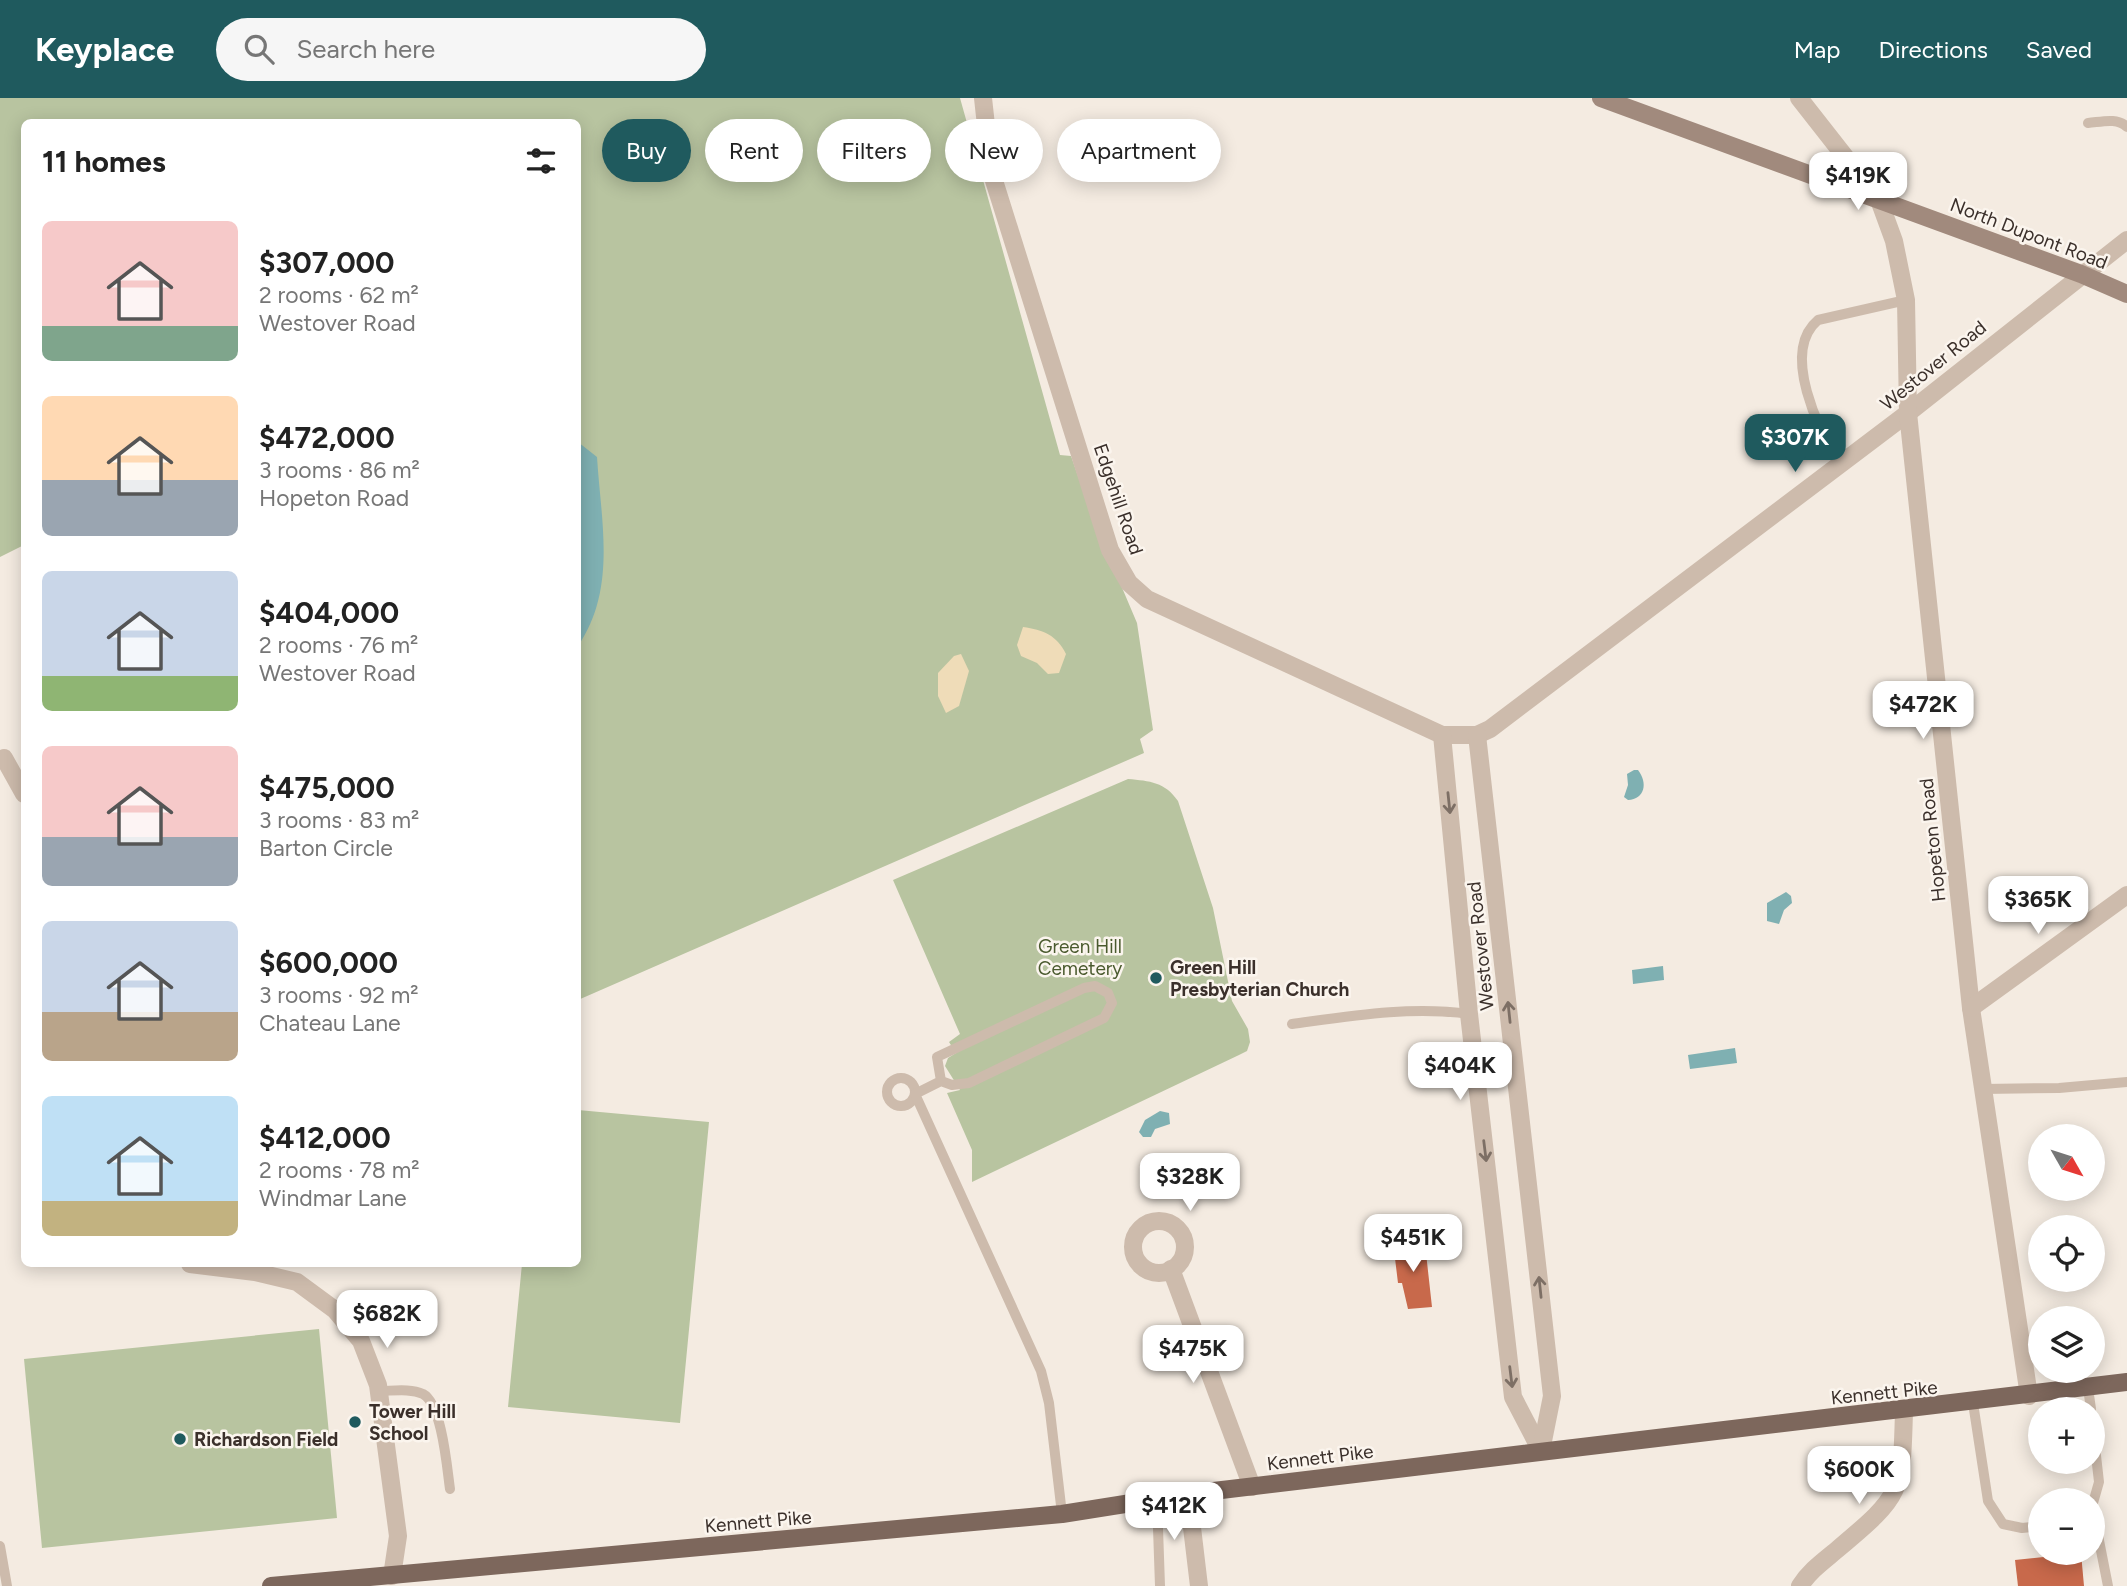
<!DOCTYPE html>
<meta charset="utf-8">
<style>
:root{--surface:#fff;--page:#f6f6f6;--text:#222;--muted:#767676;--accent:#1f5a5e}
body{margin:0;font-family:Figtree,sans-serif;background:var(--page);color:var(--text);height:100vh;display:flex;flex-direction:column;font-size:26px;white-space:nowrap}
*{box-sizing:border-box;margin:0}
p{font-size:23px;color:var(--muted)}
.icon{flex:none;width:38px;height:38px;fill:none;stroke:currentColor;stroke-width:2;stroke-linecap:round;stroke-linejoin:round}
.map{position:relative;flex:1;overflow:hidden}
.sheet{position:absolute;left:21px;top:21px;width:560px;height:1148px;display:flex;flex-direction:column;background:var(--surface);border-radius:10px;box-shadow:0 4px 18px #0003}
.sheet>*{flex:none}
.banner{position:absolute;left:602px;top:21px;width:665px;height:63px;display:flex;gap:14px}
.needle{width:46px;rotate:129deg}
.controls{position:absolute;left:2028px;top:1026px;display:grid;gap:14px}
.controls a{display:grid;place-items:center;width:77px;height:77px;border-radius:50%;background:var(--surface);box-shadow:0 4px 18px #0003;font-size:35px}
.price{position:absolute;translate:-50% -60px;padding:0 16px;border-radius:14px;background:#fff;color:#222;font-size:23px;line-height:46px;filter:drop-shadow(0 2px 4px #0008)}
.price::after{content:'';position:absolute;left:50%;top:42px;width:21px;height:16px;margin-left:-10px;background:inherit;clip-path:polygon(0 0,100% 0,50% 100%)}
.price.on{background:var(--accent);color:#fff}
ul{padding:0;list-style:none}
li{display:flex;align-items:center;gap:21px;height:175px;padding:0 21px}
li span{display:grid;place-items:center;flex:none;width:196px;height:140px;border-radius:10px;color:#555}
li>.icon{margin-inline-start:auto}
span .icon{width:84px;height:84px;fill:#fffc;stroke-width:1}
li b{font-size:30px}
h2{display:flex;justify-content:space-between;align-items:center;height:84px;padding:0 21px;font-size:30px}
.tag{padding:0 24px;border-radius:32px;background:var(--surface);box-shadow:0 4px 18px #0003;font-size:24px;line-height:63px}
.tag.on{background:var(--accent);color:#fff}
header{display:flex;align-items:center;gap:42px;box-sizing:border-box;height:98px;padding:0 35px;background:var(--accent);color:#fff}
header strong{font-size:33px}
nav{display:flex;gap:38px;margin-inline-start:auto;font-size:24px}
.search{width:490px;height:63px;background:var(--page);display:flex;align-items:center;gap:18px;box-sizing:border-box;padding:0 24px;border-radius:38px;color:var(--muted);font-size:26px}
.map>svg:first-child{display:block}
.green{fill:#b8c4a0}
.sand{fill:#efdcb8}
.water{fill:#7fb0b2}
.building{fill:#c8694b}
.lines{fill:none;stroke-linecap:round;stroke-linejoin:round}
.lane{stroke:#cdbbac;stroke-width:10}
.street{stroke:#cdbbac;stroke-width:18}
.secondary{stroke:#a18a7d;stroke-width:18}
.primary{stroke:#7d675c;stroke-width:18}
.oneway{stroke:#7d6f65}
.poi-dot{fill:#1f5a5e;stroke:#fbf5ee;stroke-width:2.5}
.labels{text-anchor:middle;stroke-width:5;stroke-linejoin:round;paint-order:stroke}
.street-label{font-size:19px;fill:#3b302b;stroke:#fbf5ee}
.park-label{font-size:19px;fill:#4a5a2e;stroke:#fbf5ee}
.poi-label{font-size:19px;font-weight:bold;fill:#3b302b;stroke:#fbf5ee;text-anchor:start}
</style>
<header>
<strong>Keyplace</strong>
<div class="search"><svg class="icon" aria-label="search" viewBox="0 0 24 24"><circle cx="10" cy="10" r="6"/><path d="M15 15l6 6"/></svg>Search here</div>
<nav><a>Map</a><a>Directions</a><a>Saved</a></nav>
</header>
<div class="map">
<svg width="2127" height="1488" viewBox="0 0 2127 1488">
<rect width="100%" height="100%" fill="#f4ebe1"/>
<g class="green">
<path d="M0,0H960L1060,357L1071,358L1095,426L1137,525L1153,632L1140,641L1144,655L578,902V24H24V447L0,459Z"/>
<path d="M1128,681C1150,683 1165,684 1178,703L1213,810L1232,903L1248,931L1250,944L1247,953L1239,957L972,1084V1052L947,995L960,992L945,968L948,960L956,955L949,944L960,936L893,782Z"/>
<path d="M578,1012L709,1024L680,1325L508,1309L522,1166H578Z"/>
<path d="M319,1231L337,1420L42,1450L24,1261Z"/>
</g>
<g class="sand">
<path d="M1023,529C1043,532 1057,537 1066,556L1059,575L1048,576L1037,565L1021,558L1017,547Z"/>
<path d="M961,556L969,573L959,608L946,615L938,598V575L954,558Z"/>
</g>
<g class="water">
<path d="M578,344L597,359C601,424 617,491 578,548Z"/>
<path d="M1634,672H1638C1648,685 1645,701 1628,702L1624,699L1628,687L1627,676Z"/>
<path d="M1786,794L1791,798L1792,805L1784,812L1779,826L1767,823V805Z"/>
<path d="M1663,868L1664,882L1633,886L1632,872Z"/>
<path d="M1735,950L1737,965L1690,971L1688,957Z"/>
<path d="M1160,1013L1169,1015L1170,1026L1155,1031L1151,1039H1143L1139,1034L1145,1022Z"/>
</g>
<g class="building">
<path d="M1414,1142L1420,1156L1426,1155L1432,1209L1408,1211L1402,1185H1398L1393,1144Z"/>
<path d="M2081,1455L2084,1488H2018L2015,1462Z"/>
</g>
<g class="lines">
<g class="lane">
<path d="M2088,25C2101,24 2117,19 2127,29"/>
<path d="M1840,366C1819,333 1780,254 1818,222L1906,202"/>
<path d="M1292,926C1351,918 1410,908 1469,916"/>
<circle cx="901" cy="994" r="14"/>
<path d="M941,983L952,987L969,985L1104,920L1112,905L1108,895L1095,888L1084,890L937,959L941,983L915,996L1041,1273L1049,1305L1062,1416"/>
<path d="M1983,991L2059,990L2127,984"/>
<path d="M2088,1290L2091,1311"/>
<path d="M378,1293C393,1293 410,1290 423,1296C442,1306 447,1370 450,1391"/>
<path d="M1973,1305L1988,1403L2003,1426L2022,1430L2040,1428"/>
<path d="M2093,1331L2099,1384L2093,1405"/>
<path d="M1157,1401L1160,1488"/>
<path d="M2093,1412L2108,1488"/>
<path d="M0,1448L7,1488"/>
</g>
<g class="street">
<path d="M983,0L991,73L1110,452L1129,485L1147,501L1442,637H1477L1490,631L1908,315L2127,142"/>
<path d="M1799,0L1879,102L1894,143L1906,202L1908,315L1971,910L2029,1298"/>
<path d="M1442,637L1469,916L1513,1299L1541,1353"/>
<path d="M1477,637L1552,1298L1541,1353"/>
<path d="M4,660L24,696"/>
<path d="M1971,910L2127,797"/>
<circle cx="1159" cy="1149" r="26"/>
<path d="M190,1166L255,1174L297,1184L335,1212L361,1243L378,1287L398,1438L392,1478"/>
<path d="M1171,1171L1252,1389"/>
<path d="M1188,1396L1199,1488"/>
<path d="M1800,1488C1810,1472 1825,1462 1839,1450C1902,1397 1902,1395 1904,1312"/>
</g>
<path class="secondary" d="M1601,0L2081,176L2127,196"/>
<path class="primary" d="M271,1488L1062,1416L1188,1396L2127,1284"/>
</g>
<defs><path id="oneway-shaft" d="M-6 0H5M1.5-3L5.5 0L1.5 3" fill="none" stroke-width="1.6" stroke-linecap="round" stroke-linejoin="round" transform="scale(1.75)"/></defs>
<g class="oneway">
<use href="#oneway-shaft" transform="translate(1449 705) rotate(84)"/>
<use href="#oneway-shaft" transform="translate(1509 914) rotate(-96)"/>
<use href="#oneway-shaft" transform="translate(1485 1053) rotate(83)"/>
<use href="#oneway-shaft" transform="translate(1540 1189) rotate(-96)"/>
<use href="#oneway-shaft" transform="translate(1511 1279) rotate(83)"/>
</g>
<g class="poi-dot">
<circle cx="1156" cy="880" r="7"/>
<circle cx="355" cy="1324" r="7"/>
<circle cx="180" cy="1341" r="7"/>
</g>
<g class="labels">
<g class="street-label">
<text transform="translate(2029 135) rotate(21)" y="7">North Dupont Road</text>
<text transform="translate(1933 267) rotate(-39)" y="7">Westover Road</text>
<text transform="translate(1119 401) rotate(71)" y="7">Edgehill Road</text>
<text transform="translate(1932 742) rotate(-96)" y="7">Hopeton Road</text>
<text transform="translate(1480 848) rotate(-96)" y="7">Westover Road</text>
<text transform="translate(1884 1294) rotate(-6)" y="7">Kennett Pike</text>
<text transform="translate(1320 1359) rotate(-7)" y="7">Kennett Pike</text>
<text transform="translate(758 1423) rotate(-5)" y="7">Kennett Pike</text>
</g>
<g class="park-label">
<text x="1080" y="855">Green Hill<tspan x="1080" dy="22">Cemetery</tspan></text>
</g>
<g class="poi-label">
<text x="1170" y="876">Green Hill<tspan x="1170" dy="22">Presbyterian Church</tspan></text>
<text x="369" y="1320">Tower Hill<tspan x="369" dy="22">School</tspan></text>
<text x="194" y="1348">Richardson Field</text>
</g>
</g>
</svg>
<div class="controls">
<a><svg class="needle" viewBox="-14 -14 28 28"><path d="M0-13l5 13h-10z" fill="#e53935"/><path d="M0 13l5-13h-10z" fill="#767676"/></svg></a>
<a><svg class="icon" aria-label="locate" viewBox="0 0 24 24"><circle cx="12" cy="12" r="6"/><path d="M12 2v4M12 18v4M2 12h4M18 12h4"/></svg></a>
<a><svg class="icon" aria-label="layers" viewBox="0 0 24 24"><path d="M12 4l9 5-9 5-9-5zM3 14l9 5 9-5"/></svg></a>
<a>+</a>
<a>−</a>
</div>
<b class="price" style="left:1858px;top:114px">$419K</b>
<b class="price on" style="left:1795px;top:376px">$307K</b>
<b class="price" style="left:1923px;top:643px">$472K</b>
<b class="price" style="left:2038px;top:838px">$365K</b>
<b class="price" style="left:1460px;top:1004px">$404K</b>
<b class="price" style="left:1190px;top:1115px">$328K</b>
<b class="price" style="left:1413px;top:1176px">$451K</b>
<b class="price" style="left:387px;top:1252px">$682K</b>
<b class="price" style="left:1193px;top:1287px">$475K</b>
<b class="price" style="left:1859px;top:1408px">$600K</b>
<b class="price" style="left:1174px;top:1444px">$412K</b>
<div class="banner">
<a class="tag on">Buy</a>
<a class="tag">Rent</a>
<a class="tag">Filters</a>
<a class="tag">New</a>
<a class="tag">Apartment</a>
</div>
<section class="sheet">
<h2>11 homes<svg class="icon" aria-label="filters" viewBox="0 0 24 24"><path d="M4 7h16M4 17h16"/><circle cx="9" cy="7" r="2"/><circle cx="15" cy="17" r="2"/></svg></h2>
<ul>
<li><span style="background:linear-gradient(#f6c9c9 75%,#7fa58c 0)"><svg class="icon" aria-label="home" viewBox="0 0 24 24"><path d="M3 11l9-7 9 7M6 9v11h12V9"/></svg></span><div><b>$307,000</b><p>2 rooms · 62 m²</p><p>Westover Road</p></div></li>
<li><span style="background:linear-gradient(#ffd9b3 60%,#9aa5b1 0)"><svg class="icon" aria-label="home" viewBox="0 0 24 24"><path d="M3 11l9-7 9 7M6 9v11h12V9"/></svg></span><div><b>$472,000</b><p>3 rooms · 86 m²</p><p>Hopeton Road</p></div></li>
<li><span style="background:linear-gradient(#c9d6e8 75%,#8fb573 0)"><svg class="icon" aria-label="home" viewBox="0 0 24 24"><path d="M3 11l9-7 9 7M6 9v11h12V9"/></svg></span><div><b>$404,000</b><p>2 rooms · 76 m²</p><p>Westover Road</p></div></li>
<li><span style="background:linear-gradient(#f6c9c9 65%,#9aa5b1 0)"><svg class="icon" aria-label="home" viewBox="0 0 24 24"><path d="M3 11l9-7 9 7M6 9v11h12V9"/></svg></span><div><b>$475,000</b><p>3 rooms · 83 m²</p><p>Barton Circle</p></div></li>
<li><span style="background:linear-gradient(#c9d6e8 65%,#b9a48a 0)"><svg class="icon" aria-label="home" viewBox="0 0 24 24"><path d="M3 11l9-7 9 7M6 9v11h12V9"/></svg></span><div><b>$600,000</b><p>3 rooms · 92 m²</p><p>Chateau Lane</p></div></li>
<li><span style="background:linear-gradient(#bfe0f5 75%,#c2b280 0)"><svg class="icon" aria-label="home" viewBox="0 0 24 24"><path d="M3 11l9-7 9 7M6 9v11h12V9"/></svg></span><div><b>$412,000</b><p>2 rooms · 78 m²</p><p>Windmar Lane</p></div></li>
</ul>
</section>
</div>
